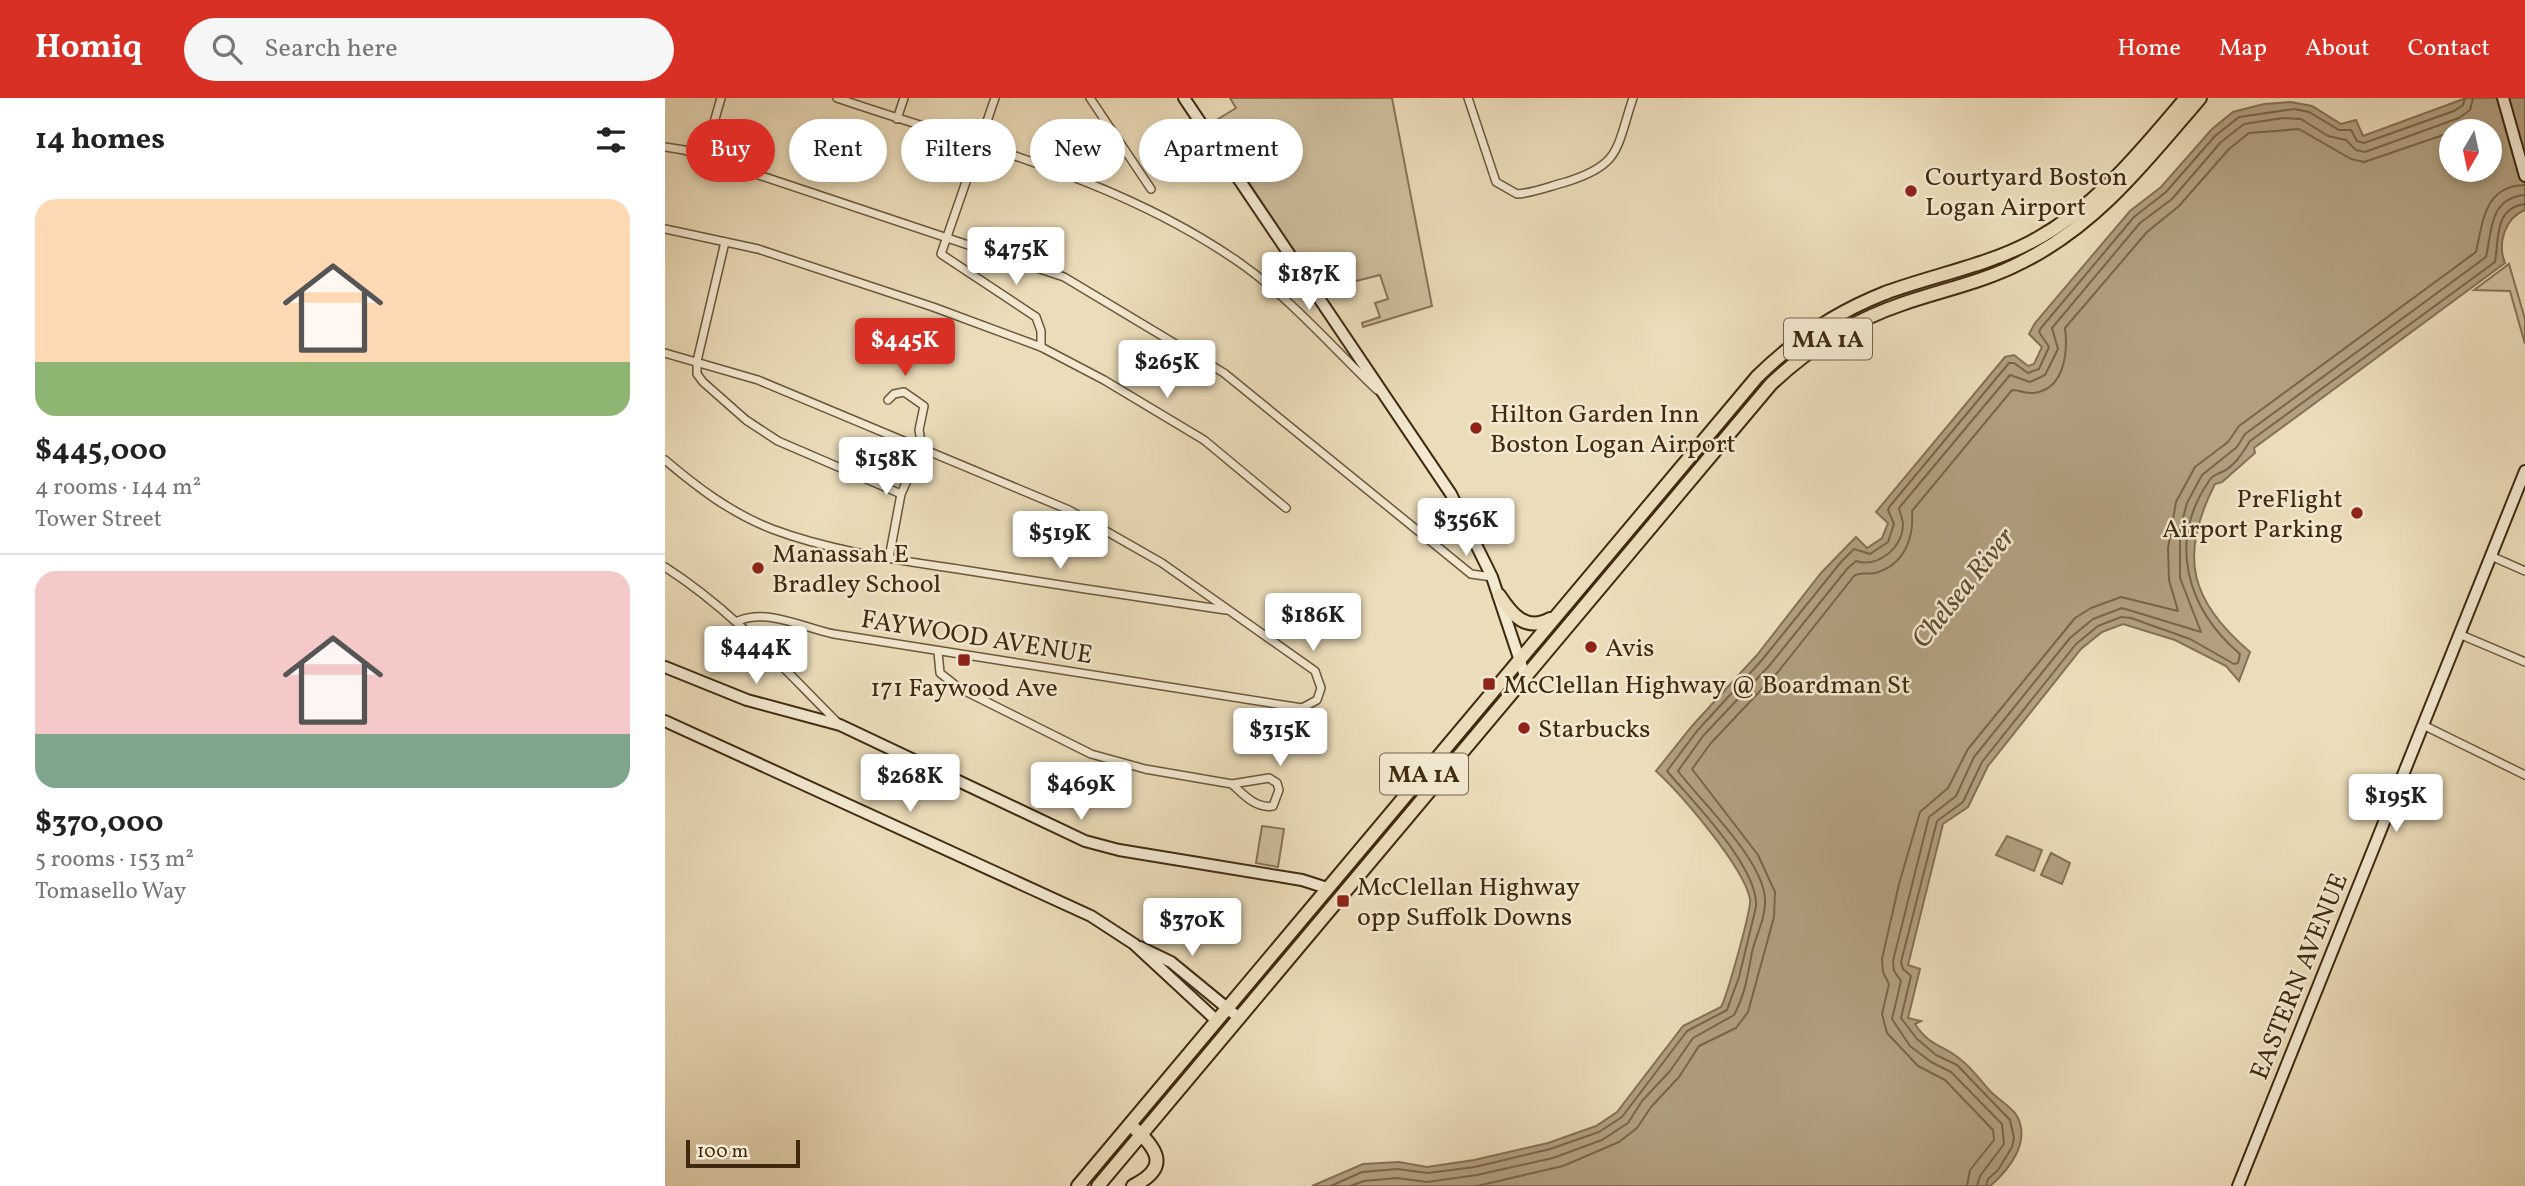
<!DOCTYPE html>
<meta charset="utf-8">
<style>
:root{--surface:#fff;--page:#f6f6f6;--text:#222;--muted:#767676;--line:#e0e0e0;--accent:#d93025}
body{margin:0;font-family:Vollkorn,serif;background:var(--page);color:var(--text);height:100vh;display:flex;flex-direction:column;font-size:26px;white-space:nowrap}
*{box-sizing:border-box;margin:0}
p{font-size:23px;color:var(--muted)}
.icon{flex:none;width:38px;height:38px;fill:none;stroke:currentColor;stroke-width:2;stroke-linecap:round;stroke-linejoin:round}
.map{position:relative;flex:1;overflow:hidden}
.side{display:flex;flex-direction:column;background:var(--surface);width:665px}
.side>*{flex:none}
.guide{position:absolute;left:21px;top:21px;width:665px;height:63px;display:flex;gap:14px}
.needle{width:46px;rotate:189deg}
.tools{position:absolute;left:1774px;top:21px;display:grid;gap:14px}
.tools a{display:grid;place-items:center;width:63px;height:63px;border-radius:50%;background:var(--surface);box-shadow:0 4px 10px #0003;font-size:35px}
.scale{position:absolute;left:21px;bottom:18px;width:114px;box-sizing:border-box;padding-left:7px;border:4px solid #402a0f;border-top:0;font-size:19px;line-height:24px;white-space:nowrap;color:#402a0f;-webkit-text-stroke:5px #f3e9d2;paint-order:stroke}
.price{position:absolute;translate:-50% -60px;padding:0 16px;border-radius:7px;background:#fff;color:#222;font-size:23px;line-height:46px;filter:drop-shadow(0 2px 4px #0008)}
.price::after{content:'';position:absolute;left:50%;top:42px;width:21px;height:16px;margin-left:-10px;background:inherit;clip-path:polygon(0 0,100% 0,50% 100%)}
.price.active{background:var(--accent);color:#fff}
ul{padding:0;list-style:none}
li{display:grid;align-content:center;gap:14px;height:371px;padding:0 35px}
li+li{border-top:2px solid var(--line)}
li span{display:grid;place-items:center;height:217px;border-radius:21px;color:#555}
li>.icon{margin-inline-start:auto}
span .icon{width:126px;height:126px;fill:#fffc;stroke-width:1}
li b{font-size:30px}
h2{display:flex;justify-content:space-between;align-items:center;height:84px;padding:0 35px;font-size:30px}
.chip{padding:0 24px;border-radius:32px;background:var(--surface);box-shadow:0 4px 10px #0003;font-size:24px;line-height:63px}
.chip.active{background:var(--accent);color:#fff}
header{display:flex;align-items:center;gap:42px;box-sizing:border-box;height:98px;padding:0 35px;background:var(--accent);color:#fff}
header strong{font-size:33px}
nav{display:flex;gap:38px;margin-inline-start:auto;font-size:24px}
.search{width:490px;height:63px;background:var(--page);display:flex;align-items:center;gap:18px;box-sizing:border-box;padding:0 24px;border-radius:38px;color:var(--muted);font-size:26px}
main{display:flex;flex:1;min-height:0}
.map>svg:first-child{display:block}
.green{fill:#cfbf9d;stroke:#887456;stroke-width:2}
.water{fill:#b2a080;stroke:#847153;stroke-width:2;fill-rule:evenodd}
.lines{fill:none;stroke-linecap:round;stroke-linejoin:round}
.shore{stroke:#796548;stroke-width:2}
.street-casing{stroke:#6b573a;stroke-width:10}
.secondary-casing{stroke:#402a0f;stroke-width:14}
.highway-casing{stroke:#402a0f;stroke-width:16}
.street{stroke:#f3e9d2;stroke-width:7}
.secondary{stroke:#f3e9d2;stroke-width:10}
.highway{stroke:#ecddba;stroke-width:12}
.poi-dot{fill:#8f2418;stroke:#f3e9d2;stroke-width:2.5}
.labels{text-anchor:middle;stroke-width:5;stroke-linejoin:round;paint-order:stroke}
.shield{fill:#f3e9d2;stroke:#76634a;stroke-width:2}
.shield-label{font-size:24px;font-weight:bold;fill:#402a0f}
.poi-label{font-size:26px;fill:#402a0f;stroke:#f3e9d2;text-anchor:start}
.street-label{font-size:26px;fill:#402a0f;stroke:#f3e9d2}
.water-label{font-size:28px;font-style:italic;fill:#624d31;stroke:#f3e9d2}
</style>
<header>
<strong>Homiq</strong>
<div class="search"><svg class="icon" aria-label="search" viewBox="0 0 24 24"><circle cx="10" cy="10" r="6"/><path d="M15 15l6 6"/></svg>Search here</div>
<nav><a>Home</a><a>Map</a><a>About</a><a>Contact</a></nav>
</header>
<main>
<section class="side">
<h2>14 homes<svg class="icon" aria-label="filters" viewBox="0 0 24 24"><path d="M4 7h16M4 17h16"/><circle cx="9" cy="7" r="2"/><circle cx="15" cy="17" r="2"/></svg></h2>
<ul>
<li><span style="background:linear-gradient(#ffd9b3 75%,#8fb573 0)"><svg class="icon" aria-label="home" viewBox="0 0 24 24"><path d="M3 11l9-7 9 7M6 9v11h12V9"/></svg></span><div><b>$445,000</b><p>4 rooms · 144 m²</p><p>Tower Street</p></div></li>
<li><span style="background:linear-gradient(#f6c9c9 75%,#7fa58c 0)"><svg class="icon" aria-label="home" viewBox="0 0 24 24"><path d="M3 11l9-7 9 7M6 9v11h12V9"/></svg></span><div><b>$370,000</b><p>5 rooms · 153 m²</p><p>Tomasello Way</p></div></li>
</ul>
</section>
<div class="map">
<svg width="1860" height="1088" viewBox="0 0 1860 1088">
<rect width="100%" height="100%" fill="#ecddba"/>
<filter id="stains"><feTurbulence type="fractalNoise" baseFrequency=".00286" numOctaves="4"/><feColorMatrix values="0 0 0 0 .2 0 0 0 0 .09 0 0 0 0 .02 0 0 0 .5 -.17"/></filter>
<radialGradient id="worn" r=".72"><stop offset=".6" stop-color="#630" stop-opacity="0"/><stop offset="1" stop-color="#630" stop-opacity=".3"/></radialGradient>
<g class="green">
<path d="M565,0H727L767,208L698,229L697,225L715,219L710,205L723,201L715,177L655,192L545,26L571,10Z"/>
<path d="M59,34L74,39L68,58L53,54Z"/>
<path d="M180,36L195,41L190,58L200,62L206,43L213,45L198,81L147,67L154,48L173,54Z"/>
<path d="M1844,166L1860,221V246L1845,193L1809,192Z"/>
<path d="M597,728L619,731L613,769L591,765Z"/>
</g>
<g class="water">
<path d="M1801,0H1860V112C1840,120 1832,145 1840,165L1589,350L1590,355L1557,384L1550,386C1513,458 1525,503 1585,554L1574,583L1561,568L1510,542L1458,526L1437,534L1416,551L1323,668L1303,709L1278,726L1243,867L1255,871L1243,920L1256,923L1250,926C1264,948 1278,947 1295,961C1307,970 1315,982 1324,992C1332,1001 1347,1009 1352,1018C1366,1044 1344,1072 1325,1088H647L698,1066L734,1064L762,1069L809,1062L883,1045L931,1028L952,1014L1018,928L1056,909C1062,898 1087,810 1085,801C1079,769 1016,696 991,673L1027,628L1092,557L1156,475L1191,439L1202,450L1217,440L1223,425L1211,414L1340,259L1349,257L1363,268L1369,266L1377,249L1364,236L1370,225L1465,113L1496,89L1547,31L1568,14L1599,6L1626,4L1647,8L1676,26L1691,22L1698,38ZM1787,33H1825V72H1787Z"/>
<path d="M1342,738L1377,752L1369,773L1331,757Z"/>
<path d="M1386,755L1405,765L1397,786L1376,777Z"/>
</g>
<g class="lines">
<g class="shore">
<path d="M666,1088L697,1074L733,1071L762,1075L810,1069L885,1051L934,1034L957,1019L1022,933L1062,912L1074,879L1091,809C1094,769 1027,703 1002,673L1032,633L1097,562L1176,464L1189,451L1205,456L1223,444L1229,426L1223,412L1225,408L1344,265H1349L1363,275L1374,271L1384,249L1374,234L1376,230L1469,119L1501,94L1550,38L1574,19L1629,11L1644,14L1674,32H1686L1692,43L1699,45L1789,13L1798,7L1800,0"/>
<path d="M685,1088L699,1083L732,1080L762,1084L812,1077L888,1060L937,1042L963,1025L977,1003L1005,973L1028,940L1069,917C1080,897 1083,876 1087,854C1091,837 1101,819 1100,802C1099,762 1036,704 1013,673L1038,638L1104,568L1182,471L1191,463C1213,470 1237,450 1238,427C1238,421 1235,416 1234,410L1345,277L1365,284L1380,277L1393,251L1387,230L1475,125L1507,101L1556,44L1579,26L1618,20L1636,21L1663,38L1681,42L1691,52L1700,54L1794,20L1805,12L1808,0"/>
<path d="M812,1088L898,1068L954,1044L972,1030L986,1009L1014,979L1034,948L1071,930L1083,914L1109,819L1110,794L1093,757L1027,671L1046,645L1113,574L1189,478C1196,473 1202,477 1210,475C1240,467 1249,439 1247,413L1347,292C1354,292 1361,296 1369,295C1400,291 1403,253 1400,230L1482,134L1514,108L1564,51L1584,35L1634,31L1686,61L1699,64L1787,34"/>
<path d="M1302,1088L1305,1072L1329,1042L1328,1032L1280,982L1253,968L1222,935L1217,916L1224,886L1218,874L1217,861L1234,786L1255,714L1283,690L1303,651L1410,520L1426,510L1456,499L1513,513L1504,482L1503,450L1511,404L1530,369L1563,344L1574,328L1811,154C1818,124 1819,88 1860,87"/>
<path d="M1312,1088L1315,1078L1339,1046L1337,1026L1286,974L1266,964L1245,948L1227,921L1236,883L1229,873L1228,863L1264,719L1291,698L1309,659L1405,540L1428,521L1457,510L1536,534L1515,480V431L1522,405L1537,377L1572,349L1580,336L1821,159C1827,133 1824,100 1860,97"/>
<path d="M1321,1088L1323,1081L1333,1072L1347,1049L1349,1040L1345,1022L1292,967L1271,957L1252,941L1236,920L1246,878L1238,871L1236,864L1272,723L1298,704L1317,664L1411,546L1433,528L1456,519L1466,520L1525,541L1569,566L1573,565L1575,556C1522,511 1502,444 1544,383C1547,377 1551,377 1557,374C1570,368 1578,354 1585,343L1830,164C1834,141 1829,110 1860,106"/>
</g>
<g class="street-casing">
<g id="street">
<path d="M172,0C309,47 454,80 575,165C625,200 667,249 712,292"/>
<path d="M330,0L276,156L371,219L376,233V249"/>
<path d="M425,0L486,91"/>
<path d="M803,0L831,84L852,96C869,95 885,88 901,84C956,67 951,51 968,0"/>
<path d="M232,21L239,0"/>
<path d="M0,49L19,52L399,179L559,275L806,476L827,479"/>
<path d="M39,59L56,0"/>
<path d="M0,131L93,151L268,209L376,249L439,282L539,342L621,410"/>
<path d="M60,144L32,263V276L38,284L81,322L113,343L236,396"/>
<path d="M0,255L93,282L404,412L497,465L650,573L656,590L652,602L637,610L169,536C139,530 102,510 73,523"/>
<path d="M223,302L229,296L239,294L259,308L254,332L257,349L236,396L224,460"/>
<path d="M0,362C33,390 66,415 107,431C168,454 234,462 299,472C386,486 474,499 561,512"/>
<path d="M1826,458L1860,473"/>
<path d="M0,469C67,512 117,569 172,624"/>
<path d="M1794,536L1860,564"/>
<path d="M273,554L275,575L294,590L426,656L480,671L567,686"/>
<path d="M1758,627L1860,677"/>
<path d="M604,680L612,685L614,692L608,708C591,711 579,697 567,686Z"/>
</g>
</g>
<g class="secondary-casing">
<g id="secondary">
<path d="M519,0L786,396L827,479L860,578"/>
<path d="M1838,0L1860,78"/>
<path d="M0,569L82,602L175,627L420,743L454,752L637,782L662,790"/>
<path d="M0,623L426,818L469,846L551,922"/>
<path d="M475,849L506,864L573,919"/>
<path d="M1573,1088L1860,373"/>
</g>
</g>
<g class="highway-casing">
<g id="highway">
<path d="M834,497C847,517 861,534 885,521"/>
<path d="M413,1088L1092,279C1129,242 1172,214 1220,195C1269,177 1320,168 1366,144C1431,110 1475,54 1521,0"/>
<path d="M433,1088L1106,286C1144,250 1187,223 1237,206C1277,192 1319,184 1357,164C1432,127 1481,63 1535,0"/>
<path d="M468,1088C502,1071 496,1054 470,1031"/>
</g>
</g>
<use href="#street" class="street"/>
<use href="#secondary" class="secondary"/>
<use href="#highway" class="highway"/>
</g>
<g class="poi-dot">
<circle cx="1246" cy="93" r="7"/>
<circle cx="811" cy="330" r="7"/>
<circle cx="1692" cy="415" r="7"/>
<circle cx="93" cy="470" r="7"/>
<circle cx="926" cy="549" r="7"/>
<rect x="292" y="555" width="14" height="14" rx="3.5"/>
<rect x="817" y="579" width="14" height="14" rx="3.5"/>
<circle cx="859" cy="630" r="7"/>
<rect x="671" y="796" width="14" height="14" rx="3.5"/>
</g>
<g class="labels">
<g class="shield">
<rect x="1119" y="220.5" width="88" height="41" rx="5"/>
<rect x="715" y="655.5" width="88" height="41" rx="5"/>
</g>
<g class="shield-label">
<text x="1163" y="249">MA 1A</text>
<text x="759" y="684">MA 1A</text>
</g>
<g class="poi-label">
<text x="1260" y="87">Courtyard Boston<tspan x="1260" dy="30">Logan Airport</tspan></text>
<text x="825" y="324">Hilton Garden Inn<tspan x="825" dy="30">Boston Logan Airport</tspan></text>
<text x="1678" y="409" text-anchor="end">PreFlight<tspan x="1678" dy="30">Airport Parking</tspan></text>
<text x="107" y="464">Manassah E<tspan x="107" dy="30">Bradley School</tspan></text>
<text x="940" y="558">Avis</text>
<text x="838" y="595">McClellan Highway @ Boardman St</text>
<text x="299" y="598" text-anchor="middle">171 Faywood Ave</text>
<text x="873" y="639">Starbucks</text>
<text x="692" y="797">McClellan Highway<tspan x="692" dy="30">opp Suffolk Downs</tspan></text>
</g>
<g class="street-label">
<text transform="translate(312 538) rotate(9)" y="9">FAYWOOD AVENUE</text>
<text transform="translate(1633 878) rotate(-68)" y="9">EASTERN AVENUE</text>
</g>
<g class="water-label">
<text transform="translate(1297 489) rotate(-51)" y="10">Chelsea River</text>
</g>
</g>
<rect width="100%" height="100%" filter="url(#stains)"/>
<rect width="100%" height="100%" fill="url(#worn)"/>
</svg>
<div class="tools">
<a><svg class="needle" viewBox="-14 -14 28 28"><path d="M0-13l5 13h-10z" fill="#e53935"/><path d="M0 13l5-13h-10z" fill="#767676"/></svg></a>
</div>
<div class="scale">100 m</div>
<b class="price" style="left:351px;top:189px">$475K</b>
<b class="price" style="left:644px;top:214px">$187K</b>
<b class="price active" style="left:240px;top:280px">$445K</b>
<b class="price" style="left:502px;top:302px">$265K</b>
<b class="price" style="left:221px;top:399px">$158K</b>
<b class="price" style="left:801px;top:460px">$356K</b>
<b class="price" style="left:395px;top:473px">$519K</b>
<b class="price" style="left:648px;top:555px">$186K</b>
<b class="price" style="left:91px;top:588px">$444K</b>
<b class="price" style="left:615px;top:670px">$315K</b>
<b class="price" style="left:245px;top:716px">$268K</b>
<b class="price" style="left:416px;top:724px">$469K</b>
<b class="price" style="left:1731px;top:736px">$195K</b>
<b class="price" style="left:527px;top:860px">$370K</b>
<div class="guide">
<a class="chip active">Buy</a>
<a class="chip">Rent</a>
<a class="chip">Filters</a>
<a class="chip">New</a>
<a class="chip">Apartment</a>
</div>
</div>
</main>
